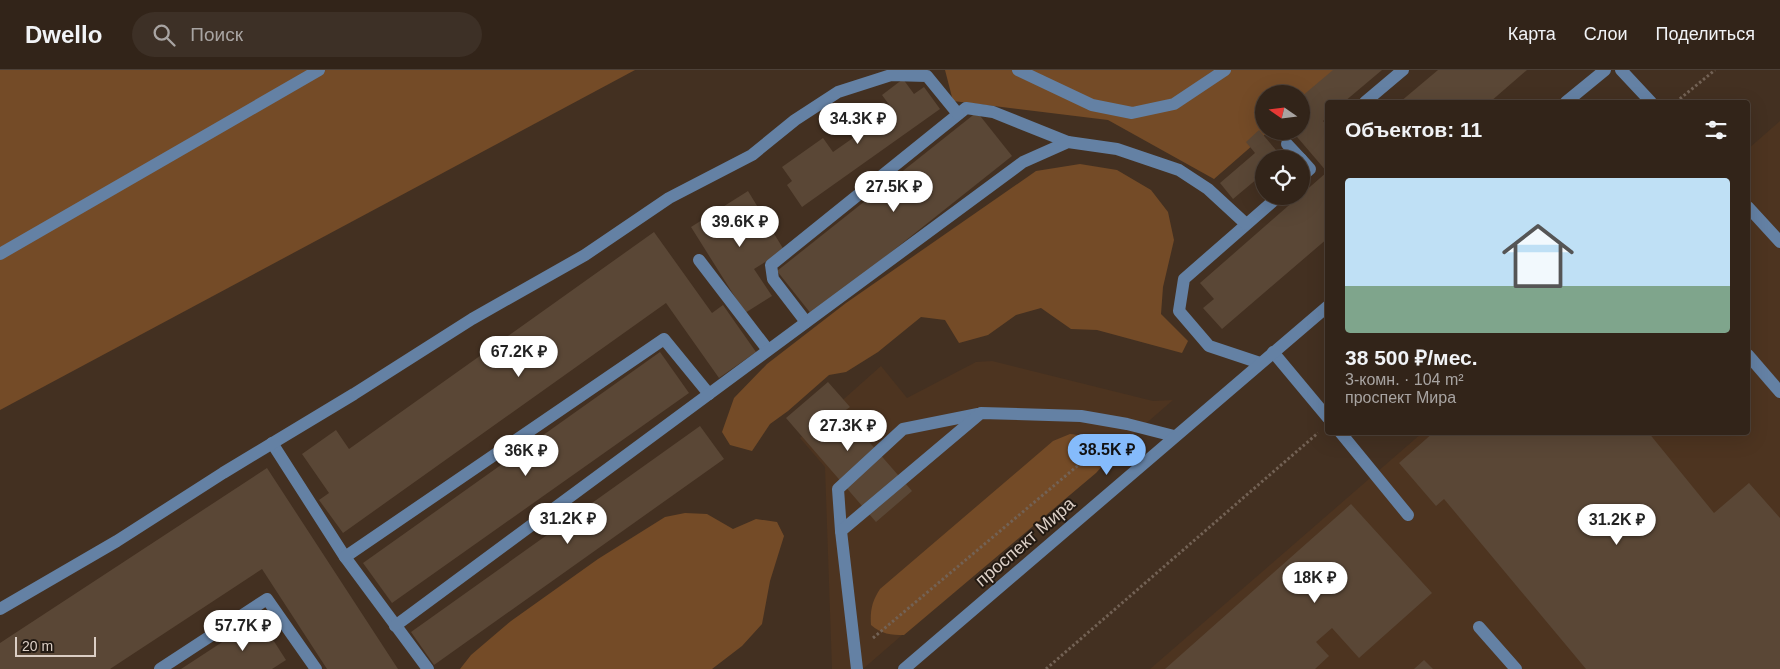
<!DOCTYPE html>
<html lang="ru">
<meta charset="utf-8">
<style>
:root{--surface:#322419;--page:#3d3026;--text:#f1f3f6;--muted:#a8a4a2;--line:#4d4138;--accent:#85bbfb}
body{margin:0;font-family:Helvetica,sans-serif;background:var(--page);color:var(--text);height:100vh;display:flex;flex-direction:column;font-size:19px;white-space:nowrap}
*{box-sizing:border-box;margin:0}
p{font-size:16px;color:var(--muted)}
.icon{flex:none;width:28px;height:28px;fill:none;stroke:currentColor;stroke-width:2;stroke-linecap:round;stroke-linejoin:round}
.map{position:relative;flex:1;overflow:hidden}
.drawer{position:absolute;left:1325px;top:30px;width:425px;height:335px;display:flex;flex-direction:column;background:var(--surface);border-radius:5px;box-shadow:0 5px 20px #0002,0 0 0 1px var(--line)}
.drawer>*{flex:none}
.needle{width:32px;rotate:284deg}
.controls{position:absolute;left:1255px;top:15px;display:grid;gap:10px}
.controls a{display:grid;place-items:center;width:55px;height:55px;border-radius:50%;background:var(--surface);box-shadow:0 5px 20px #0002,0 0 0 1px var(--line);font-size:25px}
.scale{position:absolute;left:15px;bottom:12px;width:81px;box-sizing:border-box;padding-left:5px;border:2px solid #dbcec5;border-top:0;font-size:14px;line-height:18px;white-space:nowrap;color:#dbcec5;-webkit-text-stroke:4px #231a13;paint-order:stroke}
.price{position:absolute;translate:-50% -42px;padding:0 11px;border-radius:18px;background:#fff;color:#222;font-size:16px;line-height:32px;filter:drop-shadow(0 1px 2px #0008)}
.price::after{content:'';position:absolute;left:50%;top:30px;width:15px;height:11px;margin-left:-8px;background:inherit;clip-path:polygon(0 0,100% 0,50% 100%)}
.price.current{background:var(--accent);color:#111}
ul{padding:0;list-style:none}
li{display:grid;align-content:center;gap:10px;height:265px;padding:0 20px}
li span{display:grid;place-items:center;height:155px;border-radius:5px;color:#555}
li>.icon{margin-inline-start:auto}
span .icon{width:90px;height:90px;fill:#fffc;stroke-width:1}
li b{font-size:21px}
h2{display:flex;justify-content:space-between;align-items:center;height:60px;padding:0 20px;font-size:21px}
header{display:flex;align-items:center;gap:30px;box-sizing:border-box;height:70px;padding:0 25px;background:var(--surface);border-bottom:1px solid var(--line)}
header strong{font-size:24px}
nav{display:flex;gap:28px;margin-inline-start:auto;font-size:18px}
.search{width:350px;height:45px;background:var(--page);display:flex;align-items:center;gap:12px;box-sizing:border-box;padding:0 18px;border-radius:28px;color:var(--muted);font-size:19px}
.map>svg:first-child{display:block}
.built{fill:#4d3420}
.green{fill:#744b27}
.building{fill:#5a4736}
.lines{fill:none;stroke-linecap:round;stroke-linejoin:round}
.path{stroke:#736255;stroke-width:3;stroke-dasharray:2.5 2.5;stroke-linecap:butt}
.minor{stroke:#6481a4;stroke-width:12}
.labels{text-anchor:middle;stroke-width:4;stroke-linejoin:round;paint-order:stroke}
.street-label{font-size:18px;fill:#dbcec5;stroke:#231a13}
</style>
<header>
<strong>Dwello</strong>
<div class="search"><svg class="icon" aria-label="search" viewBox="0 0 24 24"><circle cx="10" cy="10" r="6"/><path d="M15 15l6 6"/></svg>Поиск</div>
<nav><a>Карта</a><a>Слои</a><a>Поделиться</a></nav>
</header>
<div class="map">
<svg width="1780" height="599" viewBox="0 0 1780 599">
<rect width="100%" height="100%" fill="#433021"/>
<g class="built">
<path d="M1780,51V599H1150L1422,363L1748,362V79Z"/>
<path d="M992,291L1153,331L1173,330L863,599H832L825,397L800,368L881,296L907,328L976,292Z"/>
</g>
<g class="green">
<path d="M0,0H635L0,340Z"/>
<path d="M945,0H1340L1301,33V24H1264V61H1269L1214,109L1108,50L953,31Z"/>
<path d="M1080,94L1117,100L1151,120L1168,142L1174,170L1163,217L1161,244L1188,271L1182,283L1097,260L1071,259L1041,238L1016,245L988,265L959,273L945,250L921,247L878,282L846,302L829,305L788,341L770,354L752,381L730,375L722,362L734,328L767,294L846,233L1036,101Z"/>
<path d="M1070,364C1086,366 1099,367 1108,382L1105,393L1096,403L904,565C891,565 881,564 871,555C870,541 872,531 880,519L1053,371Z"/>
<path d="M685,443L707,444L733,459L756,449L777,452L784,466L770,511L762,554L742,576L712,599H460L471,585L511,551L598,489L665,447Z"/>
</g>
<g class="building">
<path d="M1333,0H1382L1344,32H1328V47L1323,51L1328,56V168L1222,259L1203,238L1214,229L1200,213L1327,102L1292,61H1301V27Z"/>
<path d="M1438,0H1527L1490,32H1400Z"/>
<path d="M903,9L914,24L924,17L940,39L802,137L787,115L792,111L782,97L823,68L833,82L893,40L882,25Z"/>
<path d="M977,42L1012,86L812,245L777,201Z"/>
<path d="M1259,60L1282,87L1280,89H1264V103L1233,129L1220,113L1255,83L1246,72Z"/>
<path d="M748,121L784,180L754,199L772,226L745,243L691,157Z"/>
<path d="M654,162L712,243L723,235L756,282L719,308L666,233L343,463L319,430L329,423L302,384L336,360L349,379Z"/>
<path d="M660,282L689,323L392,533L363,493Z"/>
<path d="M828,312L850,337L843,342L912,421L876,452L786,348Z"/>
<path d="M700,356L724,389L434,595L411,562Z"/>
<path d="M1434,362H1648L1714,443L1749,413L1780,448V599H1586L1444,429L1436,436L1399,393Z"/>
<path d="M267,398L398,599H327L262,499L110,599H0V573Z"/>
<path d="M1351,434L1432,523L1359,588L1332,558L1316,572L1329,586L1315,599H1165Z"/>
<path d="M259,548L286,590L272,599H181Z"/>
<path d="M1424,590L1433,599H1414Z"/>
</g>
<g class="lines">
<g class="path">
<path d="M1676,32L1715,0"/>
<path d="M873,568L1107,371"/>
<path d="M1046,599L1318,363"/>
</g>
<g class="minor">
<path d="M1018,0L1092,35L1132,43L1174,34L1225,0"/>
<path d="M1621,0L1651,32"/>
<path d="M1365,32L1403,0"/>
<path d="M1566,32L1605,0"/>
<path d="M1287,74L1301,89"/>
<path d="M1301,89L1310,99L1301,107"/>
<path d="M1748,137L1780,172"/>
<path d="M0,184L319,0"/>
<path d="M699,190L768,280"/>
<path d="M806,252L773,209L771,195L966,38L993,42L1068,72"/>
<path d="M1273,282L1328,348"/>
<path d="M1748,285L1780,322"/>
<path d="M1260,293L1209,276L1179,241L1184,209L1279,126"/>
<path d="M1340,362L1408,445"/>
<path d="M272,373L345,487L428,599"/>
<path d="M841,461L838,419L903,359L978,344"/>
<path d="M345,487L664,269L709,324"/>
<path d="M0,539L117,471L223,403L354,324L472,249L585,185L669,128L752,85L795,50L838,22L891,5L927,6L958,44"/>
<path d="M395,556L1023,92L1068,72L1117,79L1179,100L1208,119L1246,154"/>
<path d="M1479,557L1516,599"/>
<path d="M160,599L267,529L316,599"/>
<path d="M857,599L841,461L981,343L1081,346L1127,354L1174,366"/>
<path d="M904,599L1328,236"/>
</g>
</g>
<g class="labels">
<g class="street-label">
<text transform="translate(1025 472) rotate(-41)" y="6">проспект Мира</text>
</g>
</g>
</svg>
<div class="controls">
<a><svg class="needle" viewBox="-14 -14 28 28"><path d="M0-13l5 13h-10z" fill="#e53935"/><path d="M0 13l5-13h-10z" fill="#a8a4a2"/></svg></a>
<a><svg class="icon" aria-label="locate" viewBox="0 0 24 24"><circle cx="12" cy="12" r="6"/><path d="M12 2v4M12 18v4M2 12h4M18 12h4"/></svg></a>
</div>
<div class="scale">20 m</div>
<b class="price" style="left:858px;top:75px">34.3K ₽</b>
<b class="price" style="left:894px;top:143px">27.5K ₽</b>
<b class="price" style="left:740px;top:178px">39.6K ₽</b>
<b class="price" style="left:519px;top:308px">67.2K ₽</b>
<b class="price" style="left:848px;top:382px">27.3K ₽</b>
<b class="price current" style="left:1107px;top:406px">38.5K ₽</b>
<b class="price" style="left:526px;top:407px">36K ₽</b>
<b class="price" style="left:568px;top:475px">31.2K ₽</b>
<b class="price" style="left:1617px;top:476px">31.2K ₽</b>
<b class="price" style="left:1315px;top:534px">18K ₽</b>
<b class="price" style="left:243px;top:582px">57.7K ₽</b>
<section class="drawer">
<h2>Объектов: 11<svg class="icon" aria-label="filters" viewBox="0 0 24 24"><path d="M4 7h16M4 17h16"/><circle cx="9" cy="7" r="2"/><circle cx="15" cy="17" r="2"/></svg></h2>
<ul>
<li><span style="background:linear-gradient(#bfe0f5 70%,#7fa58c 0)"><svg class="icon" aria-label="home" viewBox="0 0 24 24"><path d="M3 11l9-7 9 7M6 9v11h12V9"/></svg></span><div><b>38 500 ₽/мес.</b><p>3-комн. · 104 m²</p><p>проспект Мира</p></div></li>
</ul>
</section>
</div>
